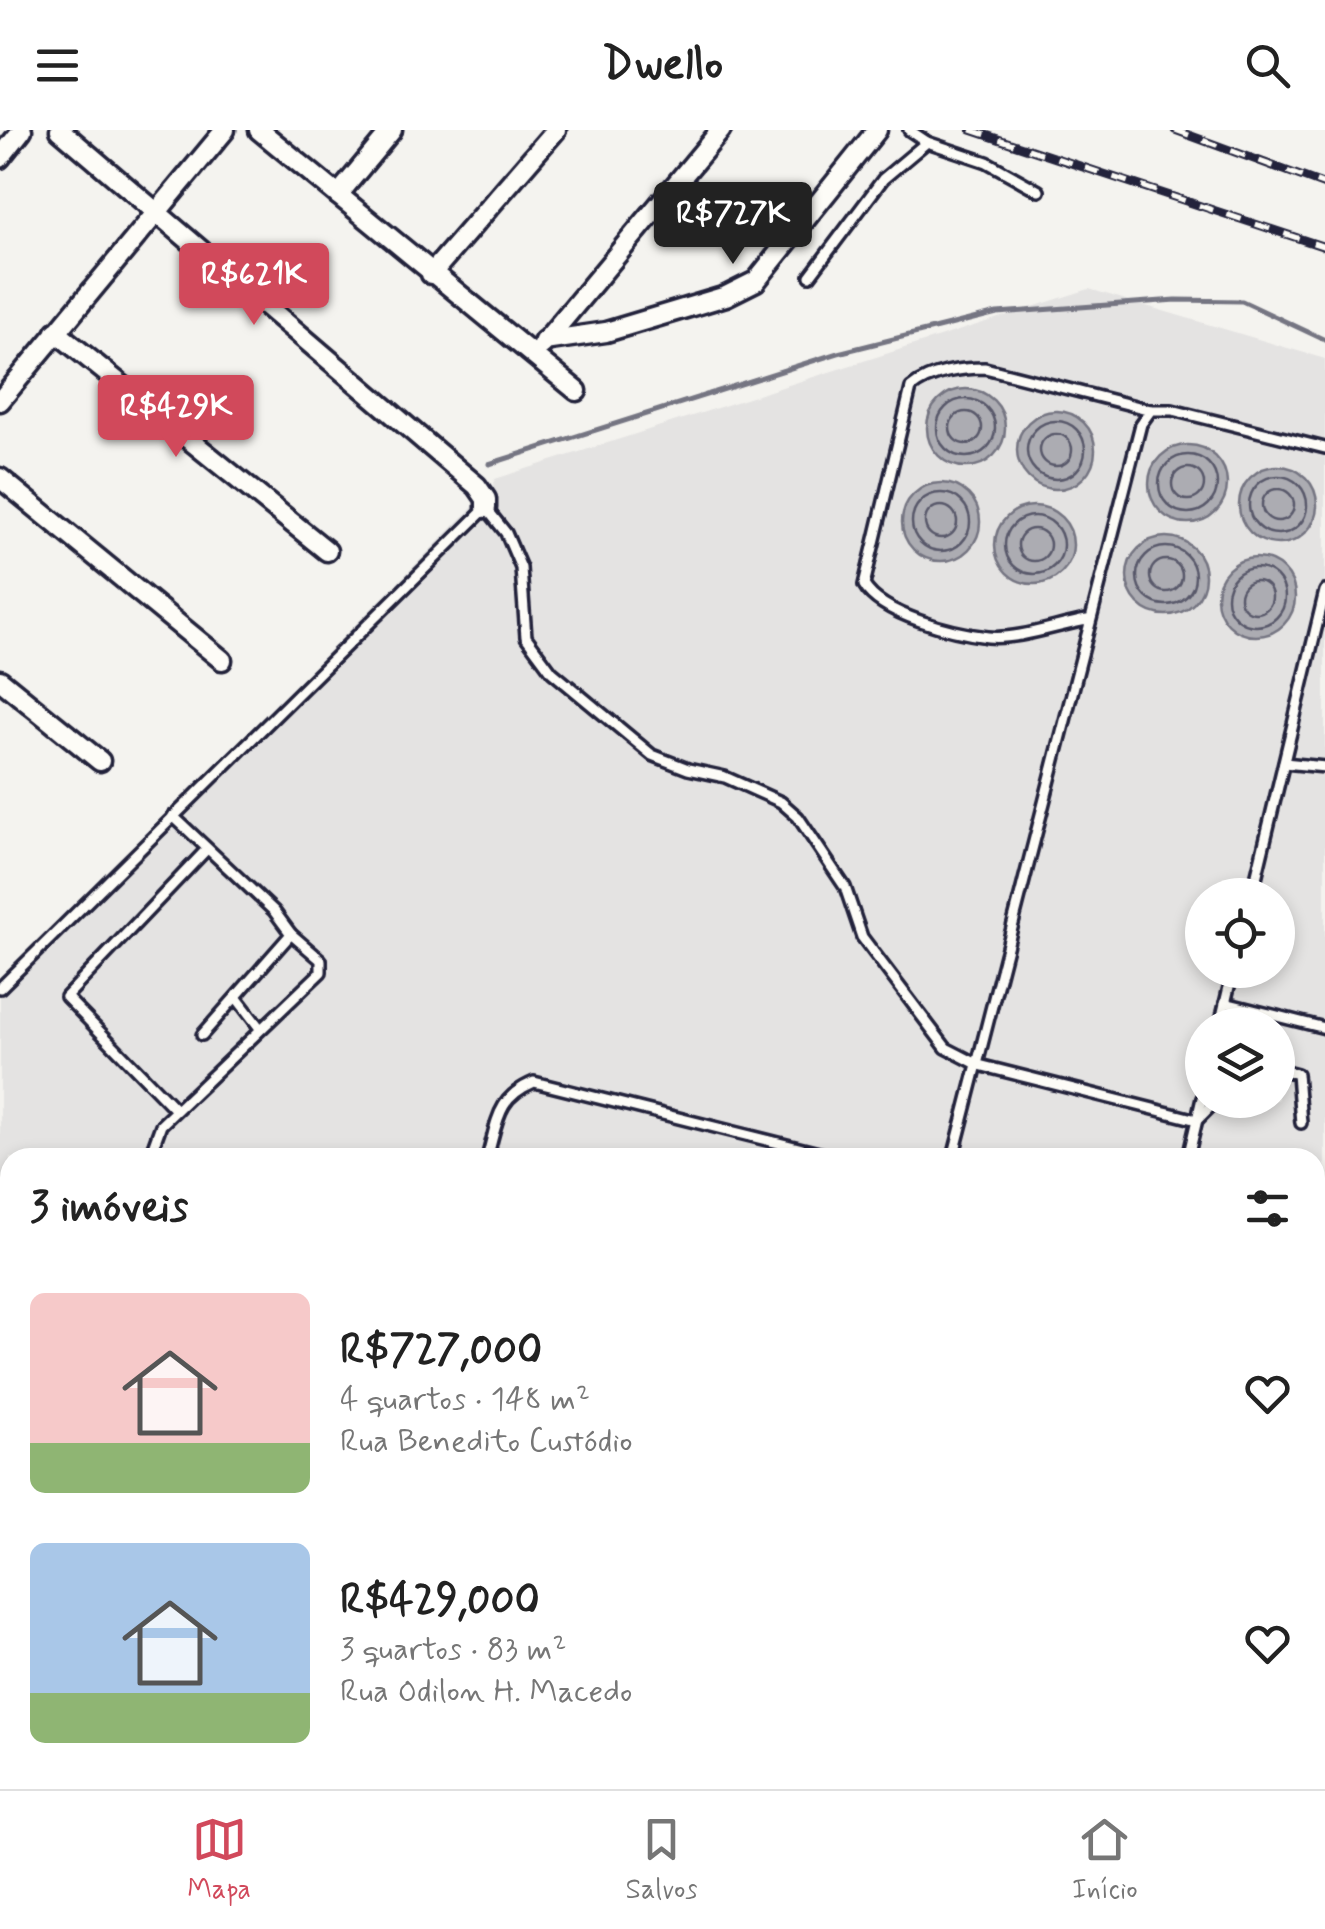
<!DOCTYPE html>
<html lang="pt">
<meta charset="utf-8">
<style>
:root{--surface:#fff;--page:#f2f2f2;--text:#222;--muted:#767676;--line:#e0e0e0;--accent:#d1495b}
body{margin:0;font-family:Mynerve,sans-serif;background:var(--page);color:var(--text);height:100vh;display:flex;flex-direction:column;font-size:38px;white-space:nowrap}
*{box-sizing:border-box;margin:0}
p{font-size:32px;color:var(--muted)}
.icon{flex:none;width:55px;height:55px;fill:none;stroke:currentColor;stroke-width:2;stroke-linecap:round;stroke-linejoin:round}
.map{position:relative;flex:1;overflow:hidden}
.drawer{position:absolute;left:0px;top:1018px;width:1325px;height:642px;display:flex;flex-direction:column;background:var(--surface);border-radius:30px 30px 0 0;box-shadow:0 5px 15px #0003}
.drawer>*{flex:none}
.buttons{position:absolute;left:1185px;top:748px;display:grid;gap:20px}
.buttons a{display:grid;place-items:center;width:110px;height:110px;border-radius:50%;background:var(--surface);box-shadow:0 5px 15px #0003;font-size:50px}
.price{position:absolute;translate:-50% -85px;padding:0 22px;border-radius:10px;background:var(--accent);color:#fff;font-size:32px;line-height:65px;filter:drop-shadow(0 2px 5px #0008)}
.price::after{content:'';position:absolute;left:50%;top:60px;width:30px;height:22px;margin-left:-15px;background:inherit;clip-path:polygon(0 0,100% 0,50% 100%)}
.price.on{background:#222;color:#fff}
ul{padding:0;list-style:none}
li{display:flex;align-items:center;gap:30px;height:250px;padding:0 30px}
li span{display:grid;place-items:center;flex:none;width:280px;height:200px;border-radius:15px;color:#555}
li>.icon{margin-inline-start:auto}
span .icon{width:120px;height:120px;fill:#fffc;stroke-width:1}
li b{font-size:42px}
h2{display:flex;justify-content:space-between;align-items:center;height:120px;padding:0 30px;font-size:42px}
header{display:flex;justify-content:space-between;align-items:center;height:130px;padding:0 30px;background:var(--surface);font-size:45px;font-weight:700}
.tab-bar{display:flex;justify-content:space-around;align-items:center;height:140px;border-top:2px solid var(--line);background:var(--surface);font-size:28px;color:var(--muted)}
.tab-bar a{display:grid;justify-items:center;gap:5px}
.tab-bar .on{color:var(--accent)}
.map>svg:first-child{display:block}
.built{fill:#e4e3e2;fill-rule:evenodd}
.green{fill:#d5d4d5;stroke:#7c7b88;stroke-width:2.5}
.water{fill:#acacb2;stroke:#757582;stroke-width:2.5}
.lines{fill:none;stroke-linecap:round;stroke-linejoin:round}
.shore{stroke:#59596b;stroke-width:2.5}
.stream{stroke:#757582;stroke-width:5}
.service-casing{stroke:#22223b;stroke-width:16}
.minor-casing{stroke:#22223b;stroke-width:25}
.secondary-casing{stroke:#22223b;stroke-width:32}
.service{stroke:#fdfcf7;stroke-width:9}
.minor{stroke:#fdfcf7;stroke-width:18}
.secondary{stroke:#fdfcf7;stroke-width:25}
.rail-casing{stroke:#22223b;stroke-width:9}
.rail{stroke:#fdfcf7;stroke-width:5;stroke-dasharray:15;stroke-linecap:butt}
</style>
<header><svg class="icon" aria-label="menu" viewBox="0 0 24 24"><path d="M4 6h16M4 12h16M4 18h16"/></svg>Dwello<svg class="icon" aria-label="search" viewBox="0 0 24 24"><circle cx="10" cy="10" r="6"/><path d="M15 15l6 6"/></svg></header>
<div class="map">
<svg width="1325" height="1659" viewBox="0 0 1325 1659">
<rect width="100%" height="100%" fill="#f4f3ef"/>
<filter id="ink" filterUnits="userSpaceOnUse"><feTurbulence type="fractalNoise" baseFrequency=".01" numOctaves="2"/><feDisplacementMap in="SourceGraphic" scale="20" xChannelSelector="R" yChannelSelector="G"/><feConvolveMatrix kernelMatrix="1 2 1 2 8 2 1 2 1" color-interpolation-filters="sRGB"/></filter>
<g filter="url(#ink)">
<path class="built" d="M1089,159L1325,229V1515L1315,1512V1028H10V1191L0,1188V850L492,358L495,349ZM1202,765H1278V840H1202ZM1202,895H1278V970H1202Z"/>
<path class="green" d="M202,1650H249L287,1659H199Z"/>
<g class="water">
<circle cx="966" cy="298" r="39"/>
<circle cx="1056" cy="320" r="39"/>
<circle cx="1188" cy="354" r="39"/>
<circle cx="1278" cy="375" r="39"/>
<circle cx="941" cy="392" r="39"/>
<circle cx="1034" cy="415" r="39"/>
<circle cx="1166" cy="446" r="39"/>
<circle cx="1256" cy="467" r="39"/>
<path d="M0,1285L10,1287V1493L0,1490Z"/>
<path d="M1315,1629L1325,1631V1659H669L634,1650H1315Z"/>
</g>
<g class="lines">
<g class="shore">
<circle cx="966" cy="298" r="29"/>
<circle cx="966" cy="298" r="16"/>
<circle cx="1056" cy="320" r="29"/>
<circle cx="1056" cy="320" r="16"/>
<circle cx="1188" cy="354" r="29"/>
<circle cx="1188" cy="354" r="16"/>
<circle cx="1278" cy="375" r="29"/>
<circle cx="1278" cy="375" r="16"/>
<circle cx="941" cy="392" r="29"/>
<circle cx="941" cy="392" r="16"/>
<circle cx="1034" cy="415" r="29"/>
<circle cx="1034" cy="415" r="16"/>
<circle cx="1166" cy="446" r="29"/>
<circle cx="1166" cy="446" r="16"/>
<circle cx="1256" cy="467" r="29"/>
<circle cx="1256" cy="467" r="16"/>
</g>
<path class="stream" d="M489,334L838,223L997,183L1176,170L1242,171L1325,210"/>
<g class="service-casing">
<g id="service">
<path d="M909,0L927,12"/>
<path d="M810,146L883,49L927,12L987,32L1039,61"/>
<path d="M1087,490C1057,495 1018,510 988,507C954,503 881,485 864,455L911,258C930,242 962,238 985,238L1151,280"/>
<path d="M1284,633L1325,637"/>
<path d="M173,686L274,781L291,804L202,905"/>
<path d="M1252,765L1325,461"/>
<path d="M0,858L486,378L506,403L521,438L526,507L552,542L652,625L688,639L725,647L781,672L798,687L845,757L862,807L946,918L979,935L1197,990L1217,970"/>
<path d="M236,867L259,897"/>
<path d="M1225,873L1325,898"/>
<path d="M1220,895L1233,840"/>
<path d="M1278,939L1297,944L1301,993"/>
<path d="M176,980L66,867L207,719"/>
<path d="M149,1028L161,995L321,842V830L291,804"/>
<path d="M487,1028C498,991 496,968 534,952L839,1028"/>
<path d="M953,1028L1141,294L1151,280H1172L1325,318"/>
<path d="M1188,1028L1202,968"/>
<path d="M0,1182L10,1185"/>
<path d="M1315,1258L1325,1260"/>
<path d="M1315,1420L1325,1423"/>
<path d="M0,1590L10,1603"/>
<path d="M46,1650L59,1659"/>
<path d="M153,1650L155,1659"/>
</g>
</g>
<g class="minor-casing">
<g id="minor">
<path d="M60,0L477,356L486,369V378"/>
<path d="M259,0L577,261"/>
<path d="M0,28L22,0"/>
<path d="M338,65L392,0"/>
<path d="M431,144L556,0"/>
<path d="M56,202L327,421"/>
<path d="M544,211L606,202L726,166L756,151L877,0"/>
<path d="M542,215L721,0"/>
<path d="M0,271L225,0"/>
<path d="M0,348L222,530"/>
<path d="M0,550L100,631"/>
</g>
</g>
<g class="secondary-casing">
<g id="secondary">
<path d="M0,1580L10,1582"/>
<path d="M305,1650L345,1659"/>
</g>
</g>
<use href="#service" class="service"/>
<use href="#minor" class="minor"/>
<use href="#secondary" class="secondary"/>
<g class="rail-casing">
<g id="rail">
<path d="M971,0L1325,117"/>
<path d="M1175,0L1325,55"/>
</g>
</g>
<use href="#rail" class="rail"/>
</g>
</g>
</svg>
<div class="buttons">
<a><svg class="icon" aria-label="locate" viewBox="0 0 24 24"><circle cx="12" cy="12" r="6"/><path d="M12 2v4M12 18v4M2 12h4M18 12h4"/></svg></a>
<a><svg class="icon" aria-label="layers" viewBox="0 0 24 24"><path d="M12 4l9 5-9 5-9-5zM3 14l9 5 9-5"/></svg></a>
</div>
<b class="price on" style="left:733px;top:137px">R$727K</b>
<b class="price" style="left:254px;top:198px">R$621K</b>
<b class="price" style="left:176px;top:330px">R$429K</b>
<section class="drawer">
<h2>3 imóveis<svg class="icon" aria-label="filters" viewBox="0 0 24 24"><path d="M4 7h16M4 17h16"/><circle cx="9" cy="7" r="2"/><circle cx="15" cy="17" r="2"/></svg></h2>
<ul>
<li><span style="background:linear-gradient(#f6c9c9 75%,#8fb573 0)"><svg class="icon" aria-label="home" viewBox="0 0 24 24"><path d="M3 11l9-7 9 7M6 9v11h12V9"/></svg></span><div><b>R$727,000</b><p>4 quartos · 148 m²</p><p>Rua Benedito Custódio</p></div><svg class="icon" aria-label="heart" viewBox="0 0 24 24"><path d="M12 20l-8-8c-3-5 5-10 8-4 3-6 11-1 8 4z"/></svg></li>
<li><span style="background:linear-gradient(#a9c7e8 75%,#8fb573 0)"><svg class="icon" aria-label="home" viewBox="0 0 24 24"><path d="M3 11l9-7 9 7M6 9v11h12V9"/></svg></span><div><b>R$429,000</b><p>3 quartos · 83 m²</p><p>Rua Odilon H. Macedo</p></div><svg class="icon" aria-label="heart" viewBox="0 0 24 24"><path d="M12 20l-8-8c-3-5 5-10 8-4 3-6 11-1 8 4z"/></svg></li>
</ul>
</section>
</div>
<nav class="tab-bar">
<a class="on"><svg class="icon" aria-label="map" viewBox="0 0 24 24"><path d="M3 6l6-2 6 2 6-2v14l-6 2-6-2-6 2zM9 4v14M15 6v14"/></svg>Mapa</a>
<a><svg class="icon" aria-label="saved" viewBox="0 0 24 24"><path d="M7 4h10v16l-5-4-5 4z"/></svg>Salvos</a>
<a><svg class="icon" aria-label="home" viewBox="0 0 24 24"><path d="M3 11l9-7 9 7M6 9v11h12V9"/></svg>Início</a>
</nav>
